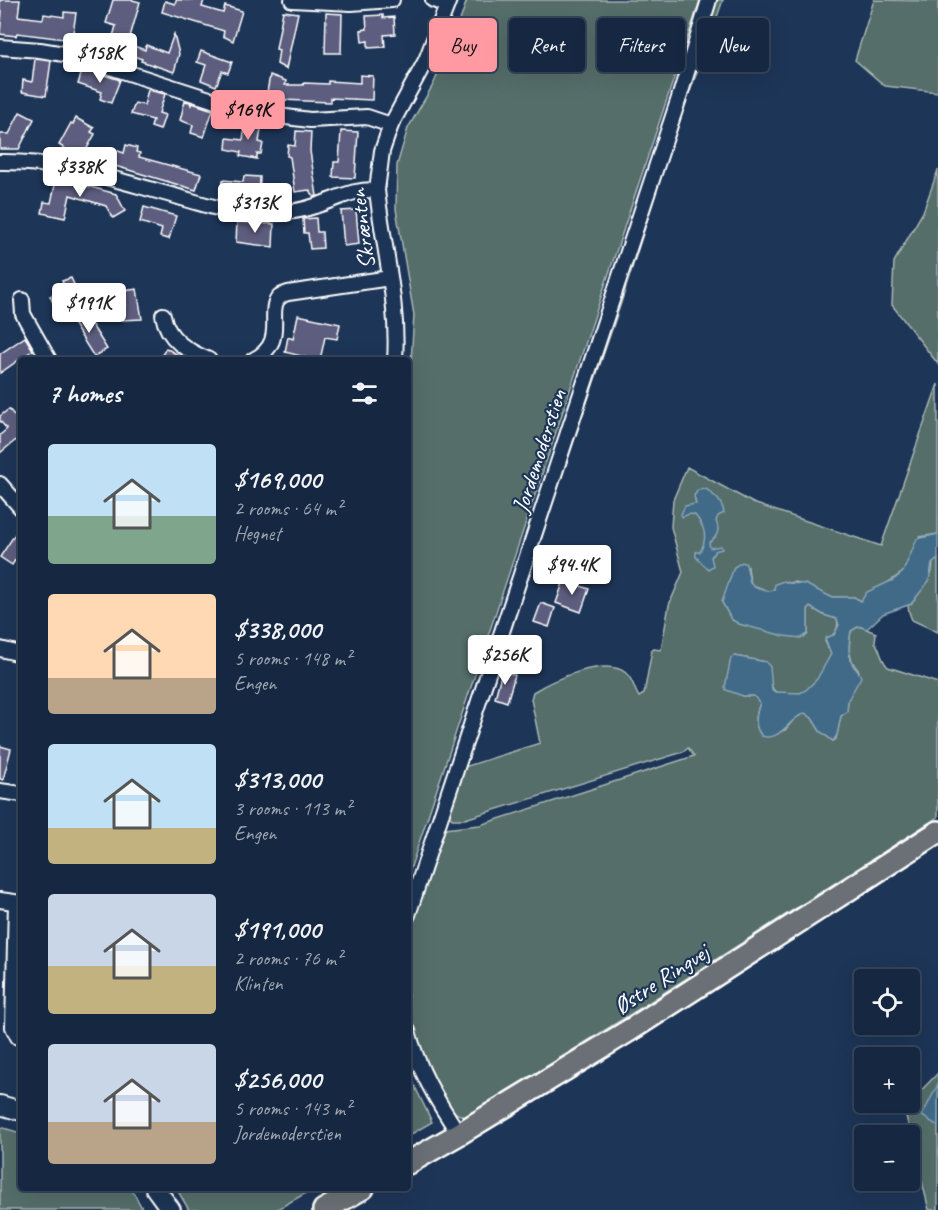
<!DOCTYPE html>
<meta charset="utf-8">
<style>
:root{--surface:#162841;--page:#23344c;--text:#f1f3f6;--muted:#9ea6b1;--line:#35445a;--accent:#ff9aa2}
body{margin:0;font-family:Caveat,sans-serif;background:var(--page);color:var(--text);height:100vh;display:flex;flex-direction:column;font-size:22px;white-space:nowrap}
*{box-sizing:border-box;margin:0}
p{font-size:20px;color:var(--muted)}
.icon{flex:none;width:33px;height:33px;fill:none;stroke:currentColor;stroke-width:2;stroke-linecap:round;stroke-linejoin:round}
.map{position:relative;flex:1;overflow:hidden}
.panel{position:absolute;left:18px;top:357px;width:393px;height:834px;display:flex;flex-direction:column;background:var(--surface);border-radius:6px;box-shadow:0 6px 24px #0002,0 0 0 2px var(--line)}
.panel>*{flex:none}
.guide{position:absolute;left:429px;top:18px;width:418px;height:54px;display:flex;gap:12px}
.fabs{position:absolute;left:854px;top:969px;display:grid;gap:12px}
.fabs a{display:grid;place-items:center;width:66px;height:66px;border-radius:6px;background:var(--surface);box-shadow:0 6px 24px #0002,0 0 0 2px var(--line);font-size:30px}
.price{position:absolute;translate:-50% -51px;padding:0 14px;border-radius:6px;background:#fff;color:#222;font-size:20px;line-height:39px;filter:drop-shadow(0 2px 3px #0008)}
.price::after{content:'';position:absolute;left:50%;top:36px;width:18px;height:14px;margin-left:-9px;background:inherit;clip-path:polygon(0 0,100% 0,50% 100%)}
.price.active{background:var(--accent);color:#111}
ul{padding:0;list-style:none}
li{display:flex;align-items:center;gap:18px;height:150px;padding:0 30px}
li span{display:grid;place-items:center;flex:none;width:168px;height:120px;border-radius:6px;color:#555}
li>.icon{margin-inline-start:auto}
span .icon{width:72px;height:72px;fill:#fffc;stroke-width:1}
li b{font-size:26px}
h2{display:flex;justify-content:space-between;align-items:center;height:72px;padding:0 30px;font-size:26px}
.tag{padding:0 21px;border-radius:6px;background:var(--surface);box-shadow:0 6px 24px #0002,0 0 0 2px var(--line);font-size:21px;line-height:54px}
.tag.active{background:var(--accent);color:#111}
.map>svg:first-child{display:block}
.green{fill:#546e6b;stroke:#aab6b5;stroke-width:1.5}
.water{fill:#406a87;stroke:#8ca6b7;stroke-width:1.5}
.building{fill:#5d5d7f;stroke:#fff;stroke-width:1.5}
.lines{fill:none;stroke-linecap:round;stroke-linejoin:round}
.street-casing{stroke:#fff;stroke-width:18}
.secondary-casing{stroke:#fff;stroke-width:22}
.primary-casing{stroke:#fff;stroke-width:26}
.street{stroke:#1d3557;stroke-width:14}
.secondary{stroke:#1d3557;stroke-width:18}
.primary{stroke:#6a7074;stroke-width:21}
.labels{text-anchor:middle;stroke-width:4.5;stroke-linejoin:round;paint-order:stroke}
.street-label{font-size:24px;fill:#fff;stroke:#1d3557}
</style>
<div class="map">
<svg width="938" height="1210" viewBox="0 0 938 1210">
<rect width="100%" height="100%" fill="#1d3557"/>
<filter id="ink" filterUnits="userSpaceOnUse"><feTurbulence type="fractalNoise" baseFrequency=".0167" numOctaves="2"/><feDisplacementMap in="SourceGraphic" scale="12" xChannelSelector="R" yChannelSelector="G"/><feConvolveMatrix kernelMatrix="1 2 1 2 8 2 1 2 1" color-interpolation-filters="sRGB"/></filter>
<g filter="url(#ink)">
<g class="green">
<path d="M467,0H700L408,876V385L410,377L414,315L396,209L397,165L408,128L433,85L455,35Z"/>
<path d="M714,0H723L674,136L621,303L532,564L530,563Z"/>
<path d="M874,0L938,1V92L885,86L855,60Z"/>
<path d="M938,170V364L892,305L894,262L923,212Z"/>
<path d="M938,384V534L920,537L903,572L861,601L854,597H831L796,582L788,583L784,581L775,585L774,590L769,592C751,581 751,593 748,567L722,602L731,619L739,624L805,637L808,634V609L810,607L824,615L837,619C840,630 833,636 825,641L831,654C825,667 816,690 801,693C793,695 783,693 776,692C766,685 774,671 766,662L734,656L743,696H754L760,703C756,714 753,726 762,736L785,730L795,718L805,713L812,718L820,731L833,741L836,739L841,716L847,711L848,700L859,671C848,659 848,647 851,631L859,626L876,633L875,642C881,650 880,659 888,667L938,683V817L642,1007L465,1117C445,1111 440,1094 432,1077C427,1066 419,1055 416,1044C396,969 415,898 444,829L480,825L694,756L688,748L683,752L465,819H452L447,812L461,768L540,743L531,699L533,692C552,680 606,656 626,673C633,679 634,689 639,697L644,694L652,650L654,649L661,650L669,605L683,572L671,527L673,500L687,467L753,503L881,546Z"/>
<path d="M938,559V632L912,620L909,612L908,605L932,572L933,562Z"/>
<path d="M408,1072L432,1122L408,1136Z"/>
<path d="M938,1073V1210H929L904,1108Z"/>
<path d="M0,1127L21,1133V1188H131L143,1210H0Z"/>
<path d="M176,1188H315L276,1210H189Z"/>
</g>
<g class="water">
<path d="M706,489C715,496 722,501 724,513L718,516L716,521C720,530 718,536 709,543L710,548L721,546L722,549L715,551L711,557L713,566L708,569L696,557V552H700C708,538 705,527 695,515L689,514L682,517L681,514L685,506L696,504L694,496L698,490Z"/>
<path d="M938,534V559L932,564L929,581L911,604L883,614L867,629L859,626L851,631C849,642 847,655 853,665C856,670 859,671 861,677L848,700L847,712L841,716L837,735L833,741L820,731L812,718L805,713C789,718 781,742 762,736C753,726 756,714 760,703L754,696H743L726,690L725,687L731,658L734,656L766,662L770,667L772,690L776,692L800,693L806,690L817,679L831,654L825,638L834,635L839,625L837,619L824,615L810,607L808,609V634L801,638L784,636L739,624L731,619L722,602L734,567L742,562L746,564L750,583L754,587L769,591L774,590L775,584L784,581L788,583L805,584L831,597H854L861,601L867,592L893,580L903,572L917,539Z"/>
<path d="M938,1084V1126L922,1116Z"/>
</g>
<g class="building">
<path d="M0,0H20L18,16L43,19L44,14L64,17V12L76,13L72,40L17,33L16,36L0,34L2,11H0Z"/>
<path d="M113,0H132L140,2L128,44L145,50L146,45L167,53L174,34L179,54L174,72L141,61L142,59L125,53V54L109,50L116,26L106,23Z"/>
<path d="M176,0H204L202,7L223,13L225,6L242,11L233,41L223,36L224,31L162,12L165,1L175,4Z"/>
<path d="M283,11L298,13L286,69L277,64L279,50L276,49Z"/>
<path d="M326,13L342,14L341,53H325Z"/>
<path d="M383,15V18L394,17L395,34L384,35L385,47L368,48V41L362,42L361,30L367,29L366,16Z"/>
<path d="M201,51L232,62L228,73L222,71L216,86L201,80L206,65L197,62Z"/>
<path d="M35,59L51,61L46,96L22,92L23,80L32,82Z"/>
<path d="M83,68L120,80L111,103L100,99L102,92L78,84Z"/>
<path d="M270,75L286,81L285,85H303L304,83L328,84V81L360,83V75L373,76L372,100L330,98V102L282,100L281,107L265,104Z"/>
<path d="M148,90L165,94L159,113L165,115L160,130L151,127L153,120L131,114L135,103L144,105Z"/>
<path d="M185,101L190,102L191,105L192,103L213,110L204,137L191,133L193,125L180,120Z"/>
<path d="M20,112L34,119L19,149H0V134H9Z"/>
<path d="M76,118L94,128L91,132L95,134L81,159L59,145L71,123L73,124Z"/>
<path d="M246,118L262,122L259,142L263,143L261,154H257V159L240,156L241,152L226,149L227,138L243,140Z"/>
<path d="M296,131L311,132L310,151L317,196L314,197L309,190L295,192L290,157L287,156L288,145L295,146Z"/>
<path d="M341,131L358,132L355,178L333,177L334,162H339Z"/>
<path d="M126,145L137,148L136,152L140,153L139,157L201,174L196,190L105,163L109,148L124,153Z"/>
<path d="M57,176L73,179V182L116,194L125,211L113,218L106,206L70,195L65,218L42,213L44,202L51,203Z"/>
<path d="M244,176L260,177L259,200L222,195L223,180L243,182Z"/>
<path d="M144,207L176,216L169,239L160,237L162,229L140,222Z"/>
<path d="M356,210L359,244L344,246L341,211Z"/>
<path d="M316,218L317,232H322L323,248L310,249L308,233H304L303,219Z"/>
<path d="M237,222L274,224L273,247L236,242Z"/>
<path d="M71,278L81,299L56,309L50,296L66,290L62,281Z"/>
<path d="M137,289L142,319L122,320L119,306L125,305L123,291Z"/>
<path d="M83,311L107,349L94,357L71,320Z"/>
<path d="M298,315L340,324L337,339L325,337L320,360H309V358L285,352L288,337L293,339Z"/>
<path d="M25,337L33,350L0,373V354Z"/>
<path d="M166,348L186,360H159Z"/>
<path d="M9,409L21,424V446L16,440L0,453V435L7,429L0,421V416Z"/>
<path d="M21,525V551L12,565L0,557Z"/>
<path d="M564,580L589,589L581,612L556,603Z"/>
<path d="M541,603L555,608L549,627L534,622Z"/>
<path d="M502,671L515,675L507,702L495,698Z"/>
<path d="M0,746L11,749L3,780L0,779Z"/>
</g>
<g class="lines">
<g class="street-casing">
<g id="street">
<path d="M292,0L351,3L392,0"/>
<path d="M433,0L447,5"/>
<path d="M0,47L40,50L76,56L225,104L270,115L310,120L367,117L391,125"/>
<path d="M0,162C63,161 115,180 175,196C196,202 216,209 238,212C262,215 292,214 315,206C338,199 351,189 377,190"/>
<path d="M22,300L23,314L49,360"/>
<path d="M163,315C167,339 187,351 209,360"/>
<path d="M253,360C294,340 257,301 288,293L390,278"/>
<path d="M395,360C399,303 383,247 377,190L382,151L391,125L426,60L449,0"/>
<path d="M0,484L21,508"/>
<path d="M0,649L21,654"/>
<path d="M0,791L21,794"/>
<path d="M0,900L21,903"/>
<path d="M16,903L13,1027L18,1037"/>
<path d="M408,915L680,95L709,0"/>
<path d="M408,1031C418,1069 437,1101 459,1134"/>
</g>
</g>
<g class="secondary-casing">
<g id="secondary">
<path d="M0,1105L21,1111"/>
<path d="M155,1188L171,1210"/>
</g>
</g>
<g class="primary-casing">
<g id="primary">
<path d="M408,1163L459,1134L630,1030L938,832"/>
<path d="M324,1210L363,1188"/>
</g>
</g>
<use href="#street" class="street"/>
<use href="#secondary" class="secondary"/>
<use href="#primary" class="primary"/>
</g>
</g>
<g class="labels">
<g class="street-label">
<text transform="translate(362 229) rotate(-97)" y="8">Skrænten</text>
<text transform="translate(539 451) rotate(-72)" y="8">Jordemoderstien</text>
<text transform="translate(661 979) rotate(-33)" y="8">Østre Ringvej</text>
</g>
</g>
</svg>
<div class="fabs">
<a><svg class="icon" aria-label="locate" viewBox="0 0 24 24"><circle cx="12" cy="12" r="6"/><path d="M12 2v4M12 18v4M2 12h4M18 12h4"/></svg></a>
<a>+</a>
<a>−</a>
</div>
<b class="price" style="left:100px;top:84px">$158K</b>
<b class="price active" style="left:248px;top:141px">$169K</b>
<b class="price" style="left:80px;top:198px">$338K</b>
<b class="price" style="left:255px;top:234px">$313K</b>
<b class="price" style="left:89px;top:334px">$191K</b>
<b class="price" style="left:572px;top:596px">$94.4K</b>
<b class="price" style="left:505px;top:686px">$256K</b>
<div class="guide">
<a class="tag active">Buy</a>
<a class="tag">Rent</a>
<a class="tag">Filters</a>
<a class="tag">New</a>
</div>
<section class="panel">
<h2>7 homes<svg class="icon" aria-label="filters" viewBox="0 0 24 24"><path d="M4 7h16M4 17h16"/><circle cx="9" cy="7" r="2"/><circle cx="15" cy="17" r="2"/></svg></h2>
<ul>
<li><span style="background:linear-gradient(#bfe0f5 60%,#7fa58c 0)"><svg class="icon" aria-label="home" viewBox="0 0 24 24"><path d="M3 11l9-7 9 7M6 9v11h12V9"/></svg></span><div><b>$169,000</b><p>2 rooms · 64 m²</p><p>Hegnet</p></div></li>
<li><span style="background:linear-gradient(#ffd9b3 70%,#b9a48a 0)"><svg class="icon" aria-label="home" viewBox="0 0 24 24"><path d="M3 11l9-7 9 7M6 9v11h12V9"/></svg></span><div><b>$338,000</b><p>5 rooms · 148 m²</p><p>Engen</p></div></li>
<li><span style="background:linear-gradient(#bfe0f5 70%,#c2b280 0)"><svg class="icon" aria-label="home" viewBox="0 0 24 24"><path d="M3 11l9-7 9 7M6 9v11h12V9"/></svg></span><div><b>$313,000</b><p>3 rooms · 113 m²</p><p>Engen</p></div></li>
<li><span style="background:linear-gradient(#c9d6e8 60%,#c2b280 0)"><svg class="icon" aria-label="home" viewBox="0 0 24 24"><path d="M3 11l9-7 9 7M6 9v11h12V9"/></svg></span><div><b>$191,000</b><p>2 rooms · 76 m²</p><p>Klinten</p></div></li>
<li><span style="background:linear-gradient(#c9d6e8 65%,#b9a48a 0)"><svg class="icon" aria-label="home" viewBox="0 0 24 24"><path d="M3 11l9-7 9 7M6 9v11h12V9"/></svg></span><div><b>$256,000</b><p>5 rooms · 143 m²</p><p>Jordemoderstien</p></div></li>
</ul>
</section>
</div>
